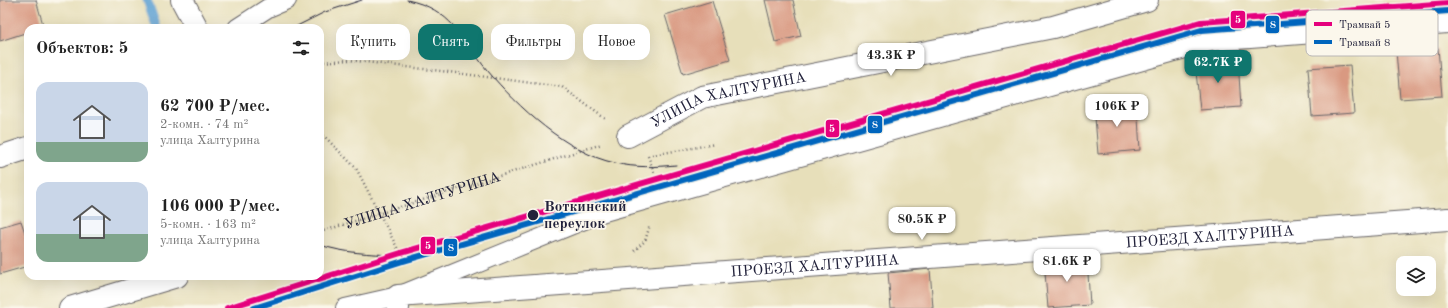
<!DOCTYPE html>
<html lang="ru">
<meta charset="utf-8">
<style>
:root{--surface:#fff;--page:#f6f6f6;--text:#222;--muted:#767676;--accent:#0f766e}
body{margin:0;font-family:"Old Standard TT",serif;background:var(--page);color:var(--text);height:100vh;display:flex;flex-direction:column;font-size:15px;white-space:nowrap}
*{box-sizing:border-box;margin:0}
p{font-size:13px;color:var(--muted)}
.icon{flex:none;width:22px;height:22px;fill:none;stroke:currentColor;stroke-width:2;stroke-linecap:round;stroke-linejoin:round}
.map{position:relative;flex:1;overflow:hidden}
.panel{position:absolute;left:24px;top:24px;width:300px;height:256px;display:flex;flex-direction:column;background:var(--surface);border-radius:12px;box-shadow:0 4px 16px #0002}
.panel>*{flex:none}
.hud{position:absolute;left:336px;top:24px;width:380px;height:36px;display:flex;gap:8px}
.fabs{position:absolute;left:1396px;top:256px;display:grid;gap:8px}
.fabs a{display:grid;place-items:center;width:40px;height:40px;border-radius:8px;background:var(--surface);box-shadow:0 4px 16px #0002;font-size:20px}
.price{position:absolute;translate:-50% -34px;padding:0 9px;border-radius:8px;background:#fff;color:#222;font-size:13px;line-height:26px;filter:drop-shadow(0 1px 2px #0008)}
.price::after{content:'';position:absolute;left:50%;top:24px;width:12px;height:9px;margin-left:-6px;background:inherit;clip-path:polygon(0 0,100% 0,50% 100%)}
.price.on{background:var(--accent);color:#fff}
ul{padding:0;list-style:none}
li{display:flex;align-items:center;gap:12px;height:100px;padding:0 12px}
li span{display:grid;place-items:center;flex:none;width:112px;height:80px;border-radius:12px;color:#555}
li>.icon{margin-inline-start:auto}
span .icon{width:48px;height:48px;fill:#fffc;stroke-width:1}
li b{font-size:17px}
h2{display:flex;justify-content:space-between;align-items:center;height:48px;padding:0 12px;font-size:17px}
.tag{padding:0 14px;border-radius:12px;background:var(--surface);box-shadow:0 4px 16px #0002;font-size:14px;line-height:36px}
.tag.on{background:var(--accent);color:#fff}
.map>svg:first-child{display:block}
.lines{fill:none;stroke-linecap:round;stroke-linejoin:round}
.stream{stroke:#5fa1d3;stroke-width:9}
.building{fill:#d99981}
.service-casing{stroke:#676467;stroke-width:20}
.pedestrian-casing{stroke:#676467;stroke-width:24}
.minor-casing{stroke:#676467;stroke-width:24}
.path{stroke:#676467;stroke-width:2.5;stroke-dasharray:1 3;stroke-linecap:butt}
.service{stroke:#fff;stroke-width:18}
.pedestrian{stroke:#fff;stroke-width:22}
.minor{stroke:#fff;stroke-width:22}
.tram{stroke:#22223b;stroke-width:1}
.tram-1-casing{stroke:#fbf7ec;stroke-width:9}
.tram-2-casing{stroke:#fbf7ec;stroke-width:9}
.tram-1{stroke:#e5007d;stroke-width:6}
.tram-2{stroke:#0065bd;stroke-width:6}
.stop-dot{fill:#22223b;stroke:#fbf7ec;stroke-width:1.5}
.labels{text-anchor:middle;stroke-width:3.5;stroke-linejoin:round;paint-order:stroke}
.street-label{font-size:15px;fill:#22223b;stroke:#fbf7ec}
.stop-label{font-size:15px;font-weight:bold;fill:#22223b;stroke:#fbf7ec;text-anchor:start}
.key{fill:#fbf7ec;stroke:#bab7b7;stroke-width:1}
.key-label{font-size:11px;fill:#22223b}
.line-badge{stroke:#fbf7ec;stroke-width:1.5}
.badge-label{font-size:11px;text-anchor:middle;font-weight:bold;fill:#fff}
</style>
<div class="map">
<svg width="1448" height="308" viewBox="0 0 1448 308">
<rect width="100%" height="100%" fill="#fbf7ec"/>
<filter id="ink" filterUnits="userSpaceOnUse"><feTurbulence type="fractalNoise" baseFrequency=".025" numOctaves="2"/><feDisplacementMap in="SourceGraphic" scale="8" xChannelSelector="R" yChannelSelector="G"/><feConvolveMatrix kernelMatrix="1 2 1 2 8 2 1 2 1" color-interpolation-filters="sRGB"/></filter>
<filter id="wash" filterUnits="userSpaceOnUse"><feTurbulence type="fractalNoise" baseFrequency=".012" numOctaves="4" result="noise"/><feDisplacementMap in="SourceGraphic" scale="16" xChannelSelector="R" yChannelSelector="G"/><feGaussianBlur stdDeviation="0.9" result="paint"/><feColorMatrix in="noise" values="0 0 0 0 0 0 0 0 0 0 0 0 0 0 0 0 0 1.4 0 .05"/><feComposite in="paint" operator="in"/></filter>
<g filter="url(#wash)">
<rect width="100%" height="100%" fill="#e7dfba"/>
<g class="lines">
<path class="stream" d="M147,0L157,28"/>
</g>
<g id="blocks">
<g class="building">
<path d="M0,0H36L44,28H28V32L0,41Z"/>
<path d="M765,0H793L801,36L775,42Z"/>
<path d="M712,1L730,60L683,74L665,15Z"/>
<path d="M1438,48L1442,96L1400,99L1396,51Z"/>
<path d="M1238,59L1241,107L1200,110L1195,62Z"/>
<path d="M1350,65L1354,113L1312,116L1308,68Z"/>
<path d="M1137,102L1140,150L1098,154L1094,105Z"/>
<path d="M21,221L28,242V266L0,274V227Z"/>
<path d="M1087,258L1090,305L1048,308L1044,261Z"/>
<path d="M930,269L933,308H891L888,273Z"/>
</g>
</g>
</g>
<g filter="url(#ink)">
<use href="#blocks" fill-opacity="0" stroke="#676467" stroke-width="1"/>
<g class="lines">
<g class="service-casing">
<g id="service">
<path d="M237,28L268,8L287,0"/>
<path d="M345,308L398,296L604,212L1210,42L1448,24"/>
</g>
</g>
<g class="pedestrian-casing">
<path id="pedestrian" d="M182,0L197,28"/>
</g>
<g class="minor-casing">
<g id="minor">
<path id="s2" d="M628,136L702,97L1053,27L1147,0"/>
<path d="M0,157L28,148"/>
<path d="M70,308L177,276"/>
<path id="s3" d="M398,308V296L1448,219"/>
</g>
</g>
<g class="path">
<path d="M320,62L349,60L449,72L562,87L607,120"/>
<path d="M320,132L356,168L406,265"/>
<path d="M652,155L715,144"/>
<path d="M648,156L654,172"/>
<path id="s1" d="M320,232L602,144"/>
<path d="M634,251L645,241L650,225"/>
</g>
<use href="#service" class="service"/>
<use href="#pedestrian" class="pedestrian"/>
<use href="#minor" class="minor"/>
<g class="tram">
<path d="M407,0C452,9 461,38 487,70C518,107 567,153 615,163C635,168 656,167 676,165"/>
<path d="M293,28L325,12L362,0"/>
<path d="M320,245C344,253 370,254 395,255"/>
</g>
<g class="tram-1-casing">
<path id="tram-1" d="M227,308L401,253L1201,22L1448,3"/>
</g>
<g class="tram-2-casing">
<path id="tram-2" d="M254,308L403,261L1202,30L1448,11"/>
</g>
<use href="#tram-1" class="tram-1"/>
<use href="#tram-2" class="tram-2"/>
</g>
</g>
<circle class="stop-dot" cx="533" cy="215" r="6"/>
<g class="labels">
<g class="street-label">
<text dy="5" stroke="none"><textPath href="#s2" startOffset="108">УЛИЦА ХАЛТУРИНА</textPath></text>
<text dy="5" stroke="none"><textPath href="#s1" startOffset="107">УЛИЦА ХАЛТУРИНА</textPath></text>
<text dy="5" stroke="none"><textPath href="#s3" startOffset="826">ПРОЕЗД ХАЛТУРИНА</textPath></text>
<text dy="5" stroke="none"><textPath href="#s3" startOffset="430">ПРОЕЗД ХАЛТУРИНА</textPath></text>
</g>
<g class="stop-label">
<text x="544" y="211">Воткинский<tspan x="544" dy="17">переулок</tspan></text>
</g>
</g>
<rect x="1306" y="10" width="132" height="46" rx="6" class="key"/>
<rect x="1314" y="22" width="18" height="4" fill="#e5007d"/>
<rect x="1314" y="40" width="18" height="4" fill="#0065bd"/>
<g class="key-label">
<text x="1339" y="28">Трамвай 5</text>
<text x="1339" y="46">Трамвай 8</text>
</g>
<g class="line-badge">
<rect x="1230" y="10" width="16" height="19" rx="4" fill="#e5007d"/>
<rect x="1265" y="15" width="15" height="19" rx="4" fill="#0065bd"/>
<rect x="867" y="115" width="16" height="19" rx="4" fill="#0065bd"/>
<rect x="825" y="119" width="15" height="19" rx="4" fill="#e5007d"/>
<rect x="420" y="236" width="16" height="19" rx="4" fill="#e5007d"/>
<rect x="443" y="238" width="15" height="19" rx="4" fill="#0065bd"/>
</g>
<g class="badge-label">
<text x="1238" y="23">5</text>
<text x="1273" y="28">8</text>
<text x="875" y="128">8</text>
<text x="832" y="132">5</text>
<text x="428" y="249">5</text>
<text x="451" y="251">8</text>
</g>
</svg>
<div class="fabs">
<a><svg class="icon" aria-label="layers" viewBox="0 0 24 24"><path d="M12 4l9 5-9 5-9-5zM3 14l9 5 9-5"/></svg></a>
</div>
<b class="price" style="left:891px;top:77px">43.3K ₽</b>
<b class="price on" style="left:1218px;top:84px">62.7K ₽</b>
<b class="price" style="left:1117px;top:128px">106K ₽</b>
<b class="price" style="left:922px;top:241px">80.5K ₽</b>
<b class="price" style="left:1067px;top:283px">81.6K ₽</b>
<div class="hud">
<a class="tag">Купить</a>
<a class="tag on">Снять</a>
<a class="tag">Фильтры</a>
<a class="tag">Новое</a>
</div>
<section class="panel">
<h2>Объектов: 5<svg class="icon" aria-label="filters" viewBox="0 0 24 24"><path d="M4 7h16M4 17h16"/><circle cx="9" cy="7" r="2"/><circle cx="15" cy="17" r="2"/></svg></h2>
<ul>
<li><span style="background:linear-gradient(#c9d6e8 75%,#7fa58c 0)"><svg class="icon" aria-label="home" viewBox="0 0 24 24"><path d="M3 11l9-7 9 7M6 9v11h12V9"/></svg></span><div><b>62 700 ₽/мес.</b><p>2-комн. · 74 m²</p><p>улица Халтурина</p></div></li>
<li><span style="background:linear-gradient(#c9d6e8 65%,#7fa58c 0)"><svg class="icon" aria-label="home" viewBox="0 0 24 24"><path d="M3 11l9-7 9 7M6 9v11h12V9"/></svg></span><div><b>106 000 ₽/мес.</b><p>5-комн. · 163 m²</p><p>улица Халтурина</p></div></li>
</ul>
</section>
</div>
